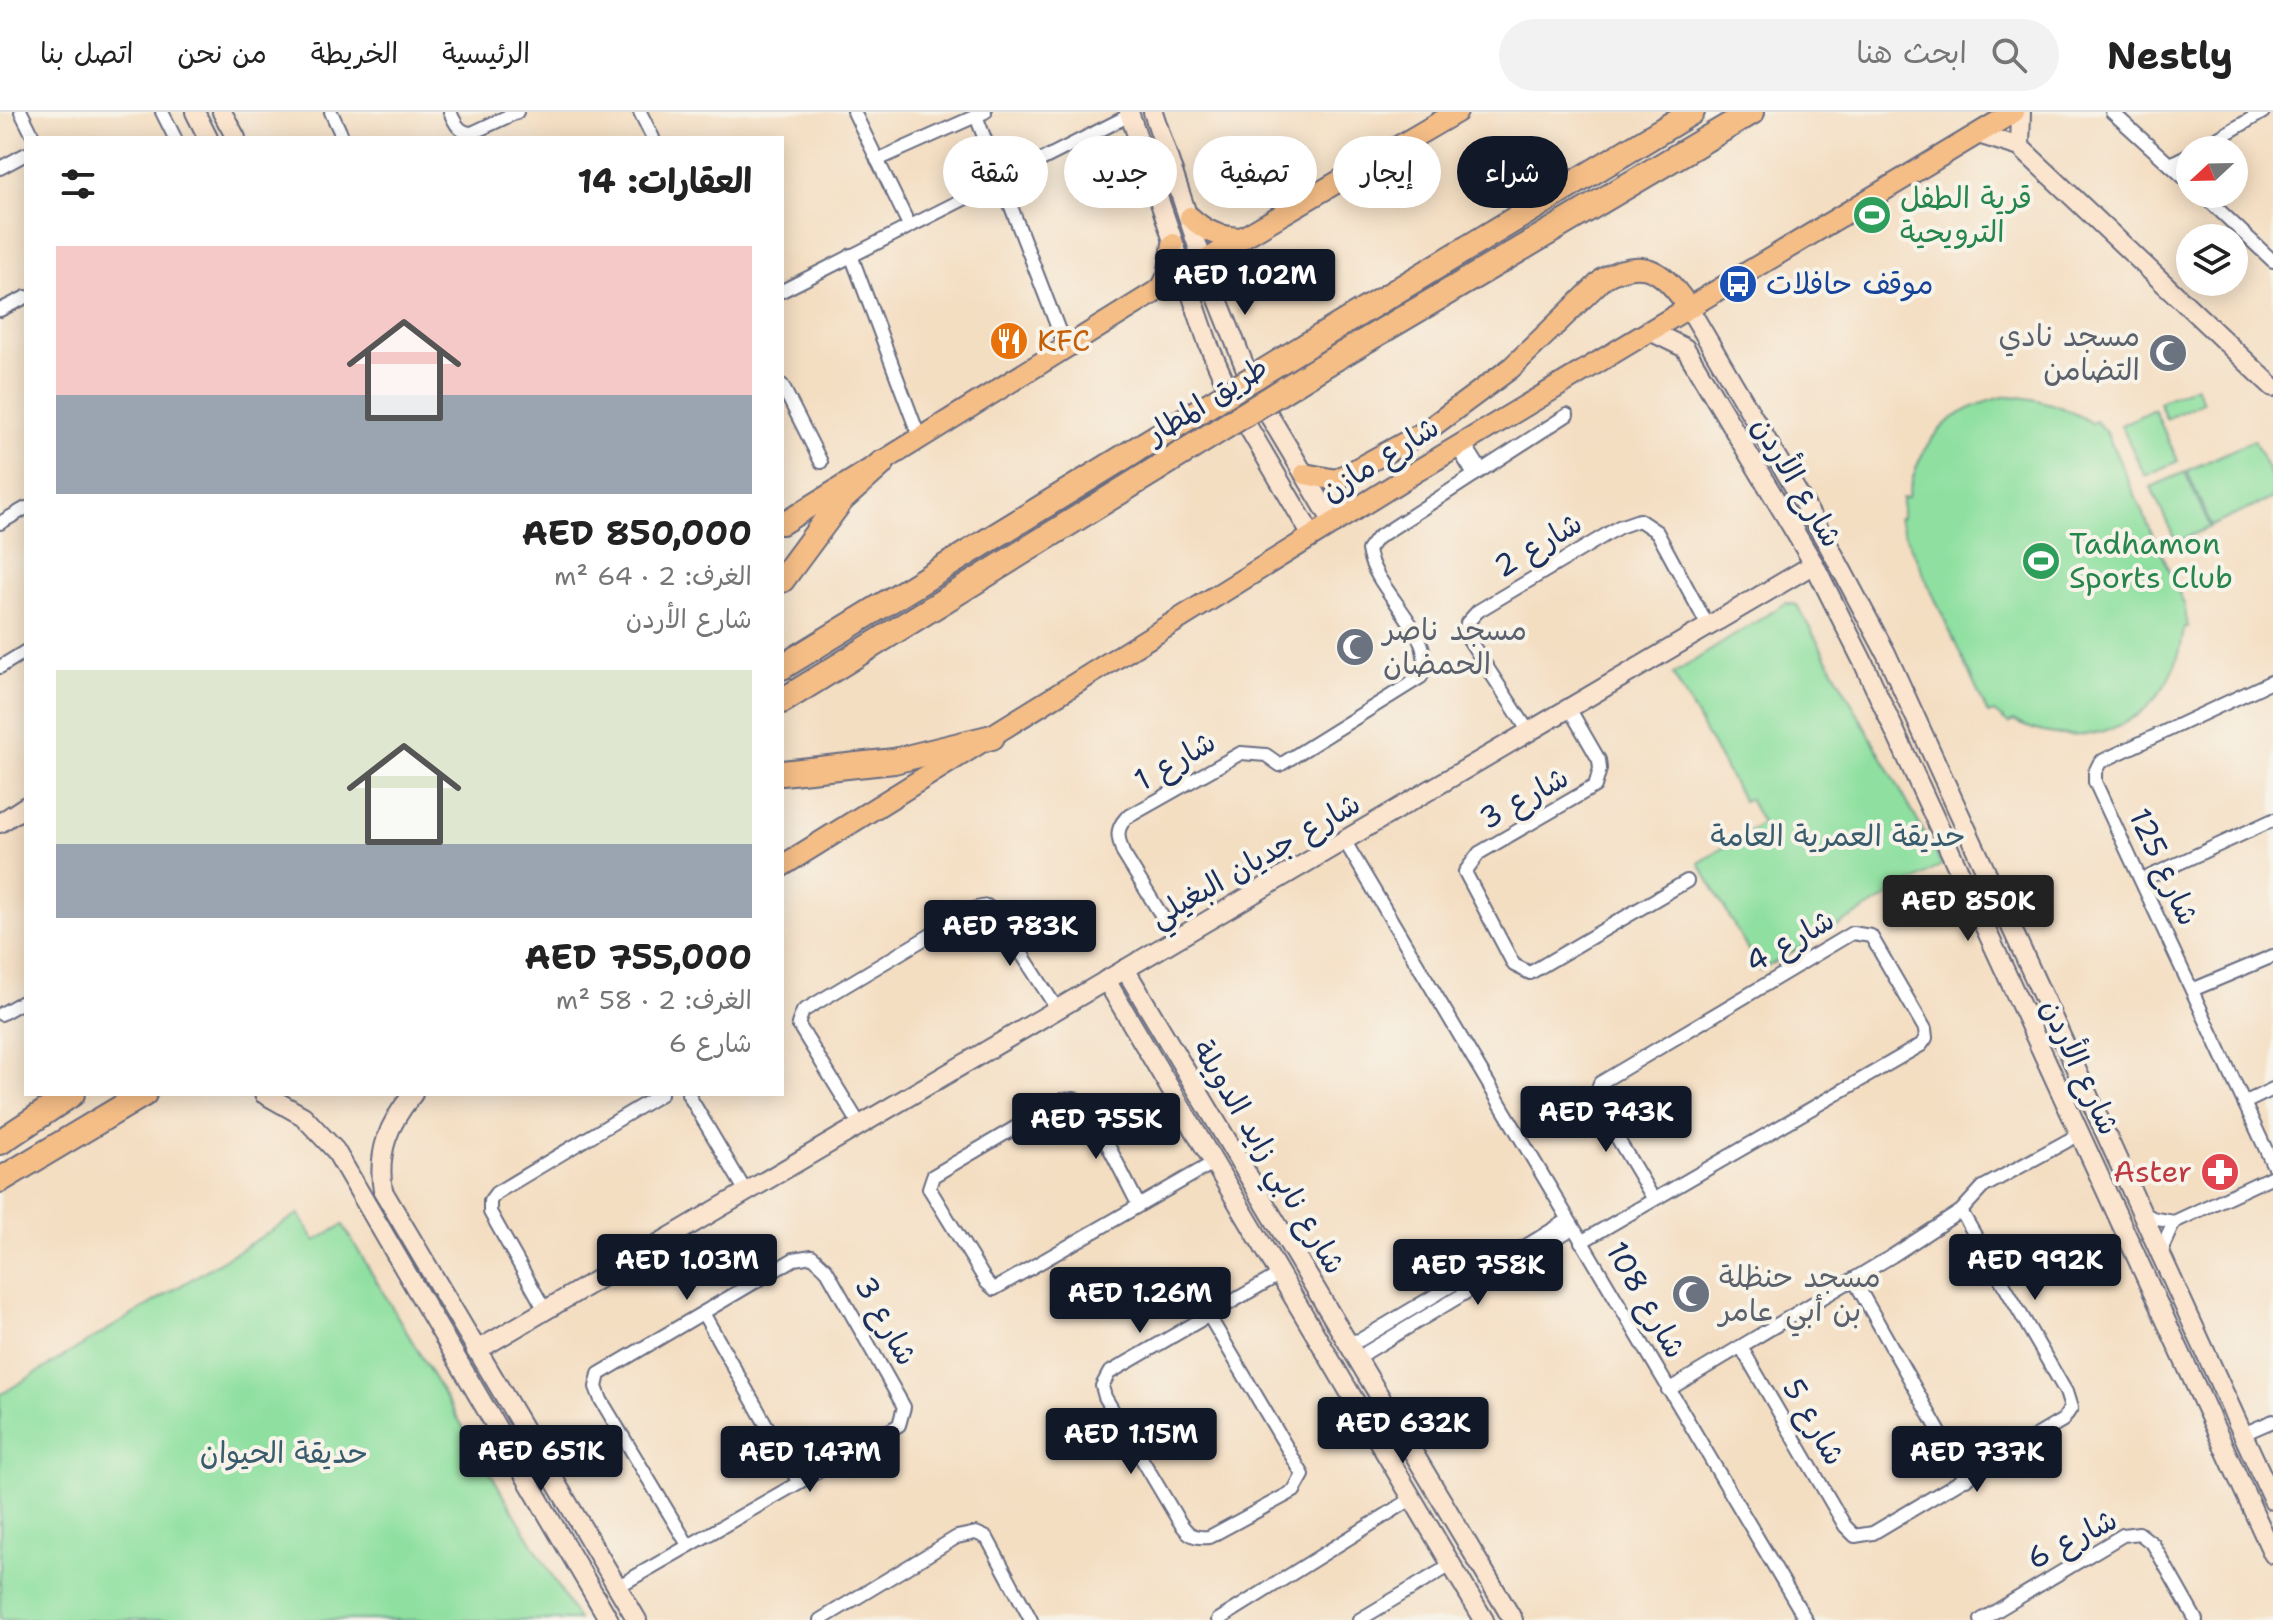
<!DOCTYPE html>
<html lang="ar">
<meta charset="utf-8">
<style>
:root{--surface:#fff;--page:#f2f2f2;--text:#222;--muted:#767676;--line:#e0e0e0;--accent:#111827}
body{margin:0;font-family:"Shantell Sans","Playpen Sans Arabic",sans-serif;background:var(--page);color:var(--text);direction:rtl;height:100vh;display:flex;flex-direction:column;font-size:30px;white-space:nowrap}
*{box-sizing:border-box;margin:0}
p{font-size:26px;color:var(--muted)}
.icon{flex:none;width:44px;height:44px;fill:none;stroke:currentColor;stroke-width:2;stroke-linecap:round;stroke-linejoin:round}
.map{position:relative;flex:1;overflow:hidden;direction:ltr}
.drawer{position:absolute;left:24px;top:24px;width:760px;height:960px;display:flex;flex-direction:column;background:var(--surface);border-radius:0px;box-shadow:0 4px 20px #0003;direction:rtl}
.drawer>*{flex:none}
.banner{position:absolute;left:808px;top:24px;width:760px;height:72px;direction:rtl;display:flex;gap:16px}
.needle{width:52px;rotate:248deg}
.fabs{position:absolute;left:2176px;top:24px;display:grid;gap:16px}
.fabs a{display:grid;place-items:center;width:72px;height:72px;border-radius:50%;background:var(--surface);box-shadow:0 4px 20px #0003;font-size:40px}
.price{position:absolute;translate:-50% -68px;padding:0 18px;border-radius:8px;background:var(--accent);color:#fff;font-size:26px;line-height:52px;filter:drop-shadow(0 2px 4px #0008)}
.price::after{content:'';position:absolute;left:50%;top:48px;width:24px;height:18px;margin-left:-12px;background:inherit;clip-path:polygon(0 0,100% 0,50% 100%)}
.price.current{background:#222;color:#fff}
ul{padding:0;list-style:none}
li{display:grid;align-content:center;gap:16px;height:424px;padding:0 32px}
li span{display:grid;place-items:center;height:248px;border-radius:0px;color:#555}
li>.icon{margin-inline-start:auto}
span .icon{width:144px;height:144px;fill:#fffc;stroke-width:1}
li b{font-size:34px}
h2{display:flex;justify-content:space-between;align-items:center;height:96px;padding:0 32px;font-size:34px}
.pill{padding:0 28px;border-radius:36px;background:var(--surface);box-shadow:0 4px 20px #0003;font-size:28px;line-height:72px}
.pill.current{background:var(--accent);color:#fff}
header{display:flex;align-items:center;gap:48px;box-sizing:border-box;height:112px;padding:0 40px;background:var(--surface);border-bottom:2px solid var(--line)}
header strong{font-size:38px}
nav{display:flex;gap:44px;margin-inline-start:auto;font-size:28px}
.search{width:560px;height:72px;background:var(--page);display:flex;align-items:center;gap:20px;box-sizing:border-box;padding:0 28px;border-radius:44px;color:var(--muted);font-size:30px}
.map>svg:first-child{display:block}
.green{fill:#8fe0a0;stroke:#55887f;stroke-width:2}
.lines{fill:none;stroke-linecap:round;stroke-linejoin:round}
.street-casing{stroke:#676c81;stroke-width:16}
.secondary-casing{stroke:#676c81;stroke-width:22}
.primary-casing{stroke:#676c81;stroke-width:24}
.highway-casing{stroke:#676c81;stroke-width:28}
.street{stroke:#fff;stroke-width:12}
.secondary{stroke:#fbe5cf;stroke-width:18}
.primary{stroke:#f6be87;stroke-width:20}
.highway{stroke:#f6be87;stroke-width:24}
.highway-bridge-casing{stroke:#676c81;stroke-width:28;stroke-linecap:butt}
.highway-bridge{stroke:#f6be87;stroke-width:24}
.labels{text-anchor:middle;stroke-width:8;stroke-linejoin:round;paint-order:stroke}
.leisure-label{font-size:30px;fill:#27864d;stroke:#f7f3e8;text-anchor:start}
.transit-label{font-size:30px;fill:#164399;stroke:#f7f3e8;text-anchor:start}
.worship-label{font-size:30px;fill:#5b616d;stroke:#f7f3e8;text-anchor:start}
.food-label{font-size:30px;fill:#c56008;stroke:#f7f3e8;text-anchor:start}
.street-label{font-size:30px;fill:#1b2f5e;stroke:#f7f3e8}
.park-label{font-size:30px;fill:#385b6e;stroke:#f7f3e8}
.health-label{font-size:30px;fill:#be3a42;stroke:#f7f3e8;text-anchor:end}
</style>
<header>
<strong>Nestly</strong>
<div class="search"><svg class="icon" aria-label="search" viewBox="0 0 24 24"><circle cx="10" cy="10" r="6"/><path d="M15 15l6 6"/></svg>ابحث هنا</div>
<nav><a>الرئيسية</a><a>الخريطة</a><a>من نحن</a><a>اتصل بنا</a></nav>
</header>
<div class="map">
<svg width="2273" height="1508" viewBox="0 0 2273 1508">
<rect width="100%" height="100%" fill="#f7f3e8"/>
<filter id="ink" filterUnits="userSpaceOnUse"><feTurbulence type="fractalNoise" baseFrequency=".0125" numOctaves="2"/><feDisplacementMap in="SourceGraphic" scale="16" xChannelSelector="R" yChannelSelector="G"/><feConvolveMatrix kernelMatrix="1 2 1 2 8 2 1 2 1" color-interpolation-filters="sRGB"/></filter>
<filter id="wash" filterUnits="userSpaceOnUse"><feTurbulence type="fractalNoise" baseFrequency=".006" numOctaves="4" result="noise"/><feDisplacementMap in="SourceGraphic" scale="32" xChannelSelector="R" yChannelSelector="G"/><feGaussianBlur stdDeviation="1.8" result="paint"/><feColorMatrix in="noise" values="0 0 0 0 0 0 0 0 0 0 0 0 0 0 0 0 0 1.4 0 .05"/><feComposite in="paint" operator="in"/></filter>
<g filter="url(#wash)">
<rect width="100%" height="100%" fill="#f4dec2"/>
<g class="green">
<path d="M2196,274L2203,290L2166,307L2159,290Z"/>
<path d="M2008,284C2041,286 2064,295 2092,311L2096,309L2107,322L2184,492L2188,515H2184C2175,605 2094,648 2013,609L2009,612L1994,600L1988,602L1898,407L1902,405V386L1908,385C1920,326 1948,297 2008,284Z"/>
<path d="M2154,297L2178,349L2145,364L2121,313Z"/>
<path d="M2254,328L2273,369V386L2211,414L2187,359Z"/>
<path d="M2185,360L2210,415L2176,430L2151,375Z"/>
<path d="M1786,491L1797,493L1942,753L1760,859L1699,751L1762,711L1749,687L1743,689L1673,562Z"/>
<path d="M299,1102L315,1129L343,1113L578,1508H0V1283Z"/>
</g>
</g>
<g filter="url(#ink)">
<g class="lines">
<g class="street-casing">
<g id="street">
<path d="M21,0L34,26"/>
<path d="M162,0L175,26"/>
<path d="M331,0L343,26"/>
<path d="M450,0C455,11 459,21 472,21L517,0"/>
<path d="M640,0L653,26"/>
<path d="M854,0L909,113"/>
<path d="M2112,0L2190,71"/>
<path d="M976,4L1066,237"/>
<path d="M2198,38L2263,0"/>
<path d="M877,48L985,0"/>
<path d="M2170,52L2190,42"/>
<path d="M0,56L26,42"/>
<path d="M2202,82L2273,149"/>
<path d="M851,143L920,327"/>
<path d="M782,179L1130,3"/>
<path d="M0,198L26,185"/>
<path d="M782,273L821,350"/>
<path d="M1464,331L1481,358"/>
<path d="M1457,335L1474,363"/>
<path d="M0,411L26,396"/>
<path d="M0,555L26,539"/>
<path d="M2273,569L2100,650L2095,660V670L2273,1053"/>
<path d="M1569,596L1599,648L1600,657L1595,674L1479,741L1465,760L1514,853L1530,861L1687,769"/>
<path d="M1529,620L1466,523L1467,511L1478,499L1619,415L1639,408L1657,420L1708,514"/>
<path d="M1344,728L1806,1508"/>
<path d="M2142,768L2273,708"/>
<path d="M1176,827L1123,741C1118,726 1115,718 1126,706L1241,641L1266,643L1280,653L1421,565C1441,525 1374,480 1368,438L1377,426L1567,303"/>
<path d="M2192,878L2273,844"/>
<path d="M1,902L26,888"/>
<path d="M688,982L746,1080"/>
<path d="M2244,991L2273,977"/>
<path d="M860,1013L798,912L803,899L976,796L987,794L997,803L1057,897"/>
<path d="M1138,1092L1090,998L1076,987L1062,988L933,1064L929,1076L987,1171L994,1177L1213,1051"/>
<path d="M2140,1098L2152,1106L2174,1110"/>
<path d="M1581,1130L1921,933L1926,926L1925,917L1871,824L1852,821L1600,971L1596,982L1600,997L1653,1086"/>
<path d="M2163,1143V1134L2174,1110L2273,1064"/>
<path d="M1854,1168L1966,1367"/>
<path d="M545,1198L490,1100V1089L496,1081L661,982"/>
<path d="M703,1201L798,1369"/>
<path d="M1209,1204L1303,1363L1294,1379L1209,1425C1191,1427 1186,1420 1177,1406L1105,1285L1102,1274L1109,1261L1280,1162"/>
<path d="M1345,1230L1360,1228L1506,1141L1524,1135L1568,1108"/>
<path d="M1741,1235L1845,1414L1855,1424L1873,1421L2063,1308L2071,1296L2066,1280L1961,1099"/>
<path d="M1358,1250L1367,1240L1573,1116"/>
<path d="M1668,1278L1892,1144L1961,1099L1983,1075L2080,1022"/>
<path d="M2243,1322L2273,1309"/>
<path d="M617,1475L899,1313L904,1295L826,1157L812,1144L794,1147L599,1262L596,1275L601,1288L688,1433"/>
<path d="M820,1508L957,1425L976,1421L987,1426L1031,1508"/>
<path d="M1218,1508L1413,1386"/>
<path d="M1359,1508L1451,1453"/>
<path d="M1981,1508L2123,1423L2139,1421L2153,1432L2196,1508"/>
</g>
</g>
<g class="secondary-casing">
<g id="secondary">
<path d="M195,0L208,26"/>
<path d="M222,0L236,26"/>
<path d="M1129,0L1209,234L1234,291L1312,424"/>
<path d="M1153,0L1203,150L1255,280L1334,412"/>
<path d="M1978,22L2020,35L2273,275"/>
<path d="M2020,35L2021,0"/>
<path d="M1689,196L1830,436L1886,541L2273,1388"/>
<path d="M1650,219L1685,236L1814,452L1863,550L2273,1442"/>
<path d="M0,711L26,694"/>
<path d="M1125,857L1513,1508"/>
<path d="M1106,868L1484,1508"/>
<path d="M264,982L303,1004L335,1038L609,1508"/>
<path d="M413,982C388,1012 377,1040 383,1079L637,1508"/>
<path d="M476,1239L1814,452"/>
</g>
</g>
<g class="primary-casing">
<g id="primary">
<path d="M1190,105C1206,120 1219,125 1242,126"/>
<path d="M1161,177L1168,163L1173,132"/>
<path d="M1305,362L1336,368L1426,319L1511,256L1604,166C1646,143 1665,161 1689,196"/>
<path d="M782,412L1242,126L1457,0"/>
<path d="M782,754L1417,359L2014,0"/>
</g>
</g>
<g class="highway-casing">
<g id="highway">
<path d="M1307,233L1692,0"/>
<path d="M1321,255L1752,0"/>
<path d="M782,468L842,387L882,351"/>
<path d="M782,555L1145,332"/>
<path d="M782,589L1155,358"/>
<path d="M782,661L894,649L992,625"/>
<path d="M0,1030L72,982"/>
<path d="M0,1068L144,982"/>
</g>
</g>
<use href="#street" class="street"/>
<use href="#secondary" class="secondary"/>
<use href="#primary" class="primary"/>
<use href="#highway" class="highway"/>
<g class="highway-bridge-casing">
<g id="highway-bridge">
<path d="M1145,332L1307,233"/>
<path d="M1155,358L1321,255"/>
</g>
</g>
<use href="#highway-bridge" class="highway-bridge"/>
</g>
</g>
<defs>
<g id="stadium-disc" transform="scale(2)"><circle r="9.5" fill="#2e9e5b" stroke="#f7f3e8"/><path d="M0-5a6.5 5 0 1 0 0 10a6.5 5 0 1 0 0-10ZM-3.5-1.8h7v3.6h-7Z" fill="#fff"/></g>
<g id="bus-disc" transform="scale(2)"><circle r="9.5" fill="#1a4fb4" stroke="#f7f3e8"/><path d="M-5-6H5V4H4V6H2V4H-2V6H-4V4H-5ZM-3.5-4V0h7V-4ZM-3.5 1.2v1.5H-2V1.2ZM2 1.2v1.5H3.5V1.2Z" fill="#fff"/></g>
<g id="restaurant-disc" transform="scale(2)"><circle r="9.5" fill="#e8710a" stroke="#f7f3e8"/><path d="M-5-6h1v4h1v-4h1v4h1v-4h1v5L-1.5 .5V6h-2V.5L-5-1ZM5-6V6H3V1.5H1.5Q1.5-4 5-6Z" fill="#fff"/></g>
<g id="mosque-disc" transform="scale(2)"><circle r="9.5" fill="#6b7280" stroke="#f7f3e8"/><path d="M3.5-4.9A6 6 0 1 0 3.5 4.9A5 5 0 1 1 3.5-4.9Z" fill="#fff"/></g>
<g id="pharmacy-disc" transform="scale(2)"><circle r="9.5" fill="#e0444e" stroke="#f7f3e8"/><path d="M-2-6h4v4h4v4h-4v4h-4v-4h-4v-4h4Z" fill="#fff"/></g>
</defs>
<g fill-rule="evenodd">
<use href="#stadium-disc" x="1872" y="103"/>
<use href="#bus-disc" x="1738" y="172"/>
<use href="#restaurant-disc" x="1009" y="229"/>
<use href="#mosque-disc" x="2168" y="241"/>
<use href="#stadium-disc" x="2041" y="449"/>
<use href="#mosque-disc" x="1355" y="535"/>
<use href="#pharmacy-disc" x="2220" y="1060"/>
<use href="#mosque-disc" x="1691" y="1182"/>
</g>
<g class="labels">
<g class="leisure-label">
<text x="1900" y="96">قرية الطفل<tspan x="1900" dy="34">الترويحية</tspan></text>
<text x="2069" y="442">Tadhamon<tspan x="2069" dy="34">Sports Club</tspan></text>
</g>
<g class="transit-label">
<text x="1766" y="182">موقف حافلات</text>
</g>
<g class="worship-label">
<text x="2140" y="234" text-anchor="end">مسجد نادي<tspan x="2140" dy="34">التضامن</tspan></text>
<text x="1383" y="528">مسجد ناصر<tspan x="1383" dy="34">الحمضان</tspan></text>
<text x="1719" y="1175">مسجد حنظلة<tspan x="1719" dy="34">بن أبي عامر</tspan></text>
</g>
<g class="food-label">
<text x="1037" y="239">KFC</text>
</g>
<g class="street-label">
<text transform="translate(1207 288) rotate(-32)" y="10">طريق المطار</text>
<text transform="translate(1380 347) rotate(-32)" y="10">شارع مازن</text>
<text transform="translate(1797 370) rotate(59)" y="10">شارع الأردن</text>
<text transform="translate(1538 433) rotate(-31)" y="10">شارع 2</text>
<text transform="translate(1175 649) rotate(-30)" y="10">شارع 1</text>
<text transform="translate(1524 686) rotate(-29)" y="10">شارع 3</text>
<text transform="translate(1255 748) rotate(-30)" y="10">شارع جديان البغيلي</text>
<text transform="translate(2164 755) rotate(65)" y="10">شارع 125</text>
<text transform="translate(1790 829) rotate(-30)" y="10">شارع 4</text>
<text transform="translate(2080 955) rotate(65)" y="10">شارع الأردن</text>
<text transform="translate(1269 1045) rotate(59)" y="10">شارع نابي زايد الدويلة</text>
<text transform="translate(1646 1188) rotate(60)" y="10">شارع 108</text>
<text transform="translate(886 1209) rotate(61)" y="10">شارع 3</text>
<text transform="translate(1814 1310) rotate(60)" y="10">شارع 5</text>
<text transform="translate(2072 1427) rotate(-27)" y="10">شارع 6</text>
</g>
<g class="park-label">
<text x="1838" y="734">حديقة العمرية العامة</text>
<text x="284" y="1351">حديقة الحيوان</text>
</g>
<g class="health-label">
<text x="2192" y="1070">Aster</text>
</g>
</g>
</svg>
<div class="fabs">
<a><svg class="needle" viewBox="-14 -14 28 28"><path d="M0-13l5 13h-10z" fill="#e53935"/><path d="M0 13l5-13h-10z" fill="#767676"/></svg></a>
<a><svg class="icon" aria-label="layers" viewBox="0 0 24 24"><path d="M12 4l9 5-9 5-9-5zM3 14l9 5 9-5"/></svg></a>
</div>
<b class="price" style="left:1245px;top:205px">AED 1.02M</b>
<b class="price current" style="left:1968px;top:831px">AED 850K</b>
<b class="price" style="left:1010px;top:856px">AED 783K</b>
<b class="price" style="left:1606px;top:1042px">AED 743K</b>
<b class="price" style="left:1096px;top:1049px">AED 755K</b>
<b class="price" style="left:687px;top:1190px">AED 1.03M</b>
<b class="price" style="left:2035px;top:1190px">AED 992K</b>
<b class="price" style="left:1478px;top:1195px">AED 758K</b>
<b class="price" style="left:1140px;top:1223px">AED 1.26M</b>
<b class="price" style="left:1403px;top:1353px">AED 632K</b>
<b class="price" style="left:1131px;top:1364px">AED 1.15M</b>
<b class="price" style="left:541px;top:1381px">AED 651K</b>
<b class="price" style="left:810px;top:1382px">AED 1.47M</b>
<b class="price" style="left:1977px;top:1382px">AED 737K</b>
<div class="banner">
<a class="pill current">شراء</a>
<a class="pill">إيجار</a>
<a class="pill">تصفية</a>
<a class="pill">جديد</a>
<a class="pill">شقة</a>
</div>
<section class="drawer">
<h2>العقارات: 14<svg class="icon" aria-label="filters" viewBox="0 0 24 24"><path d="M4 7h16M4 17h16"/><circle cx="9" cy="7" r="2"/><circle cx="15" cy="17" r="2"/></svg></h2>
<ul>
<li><span style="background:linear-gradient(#f6c9c9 60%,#9aa5b1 0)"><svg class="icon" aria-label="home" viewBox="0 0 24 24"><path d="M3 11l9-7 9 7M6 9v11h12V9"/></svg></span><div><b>AED 850,000</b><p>الغرف: 2 · 64 m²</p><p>شارع الأردن</p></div></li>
<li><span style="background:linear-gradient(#dfe7d0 70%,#9aa5b1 0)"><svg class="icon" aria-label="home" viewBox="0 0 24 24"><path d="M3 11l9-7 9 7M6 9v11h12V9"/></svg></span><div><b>AED 755,000</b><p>الغرف: 2 · 58 m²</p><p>شارع 6</p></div></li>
</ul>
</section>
</div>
